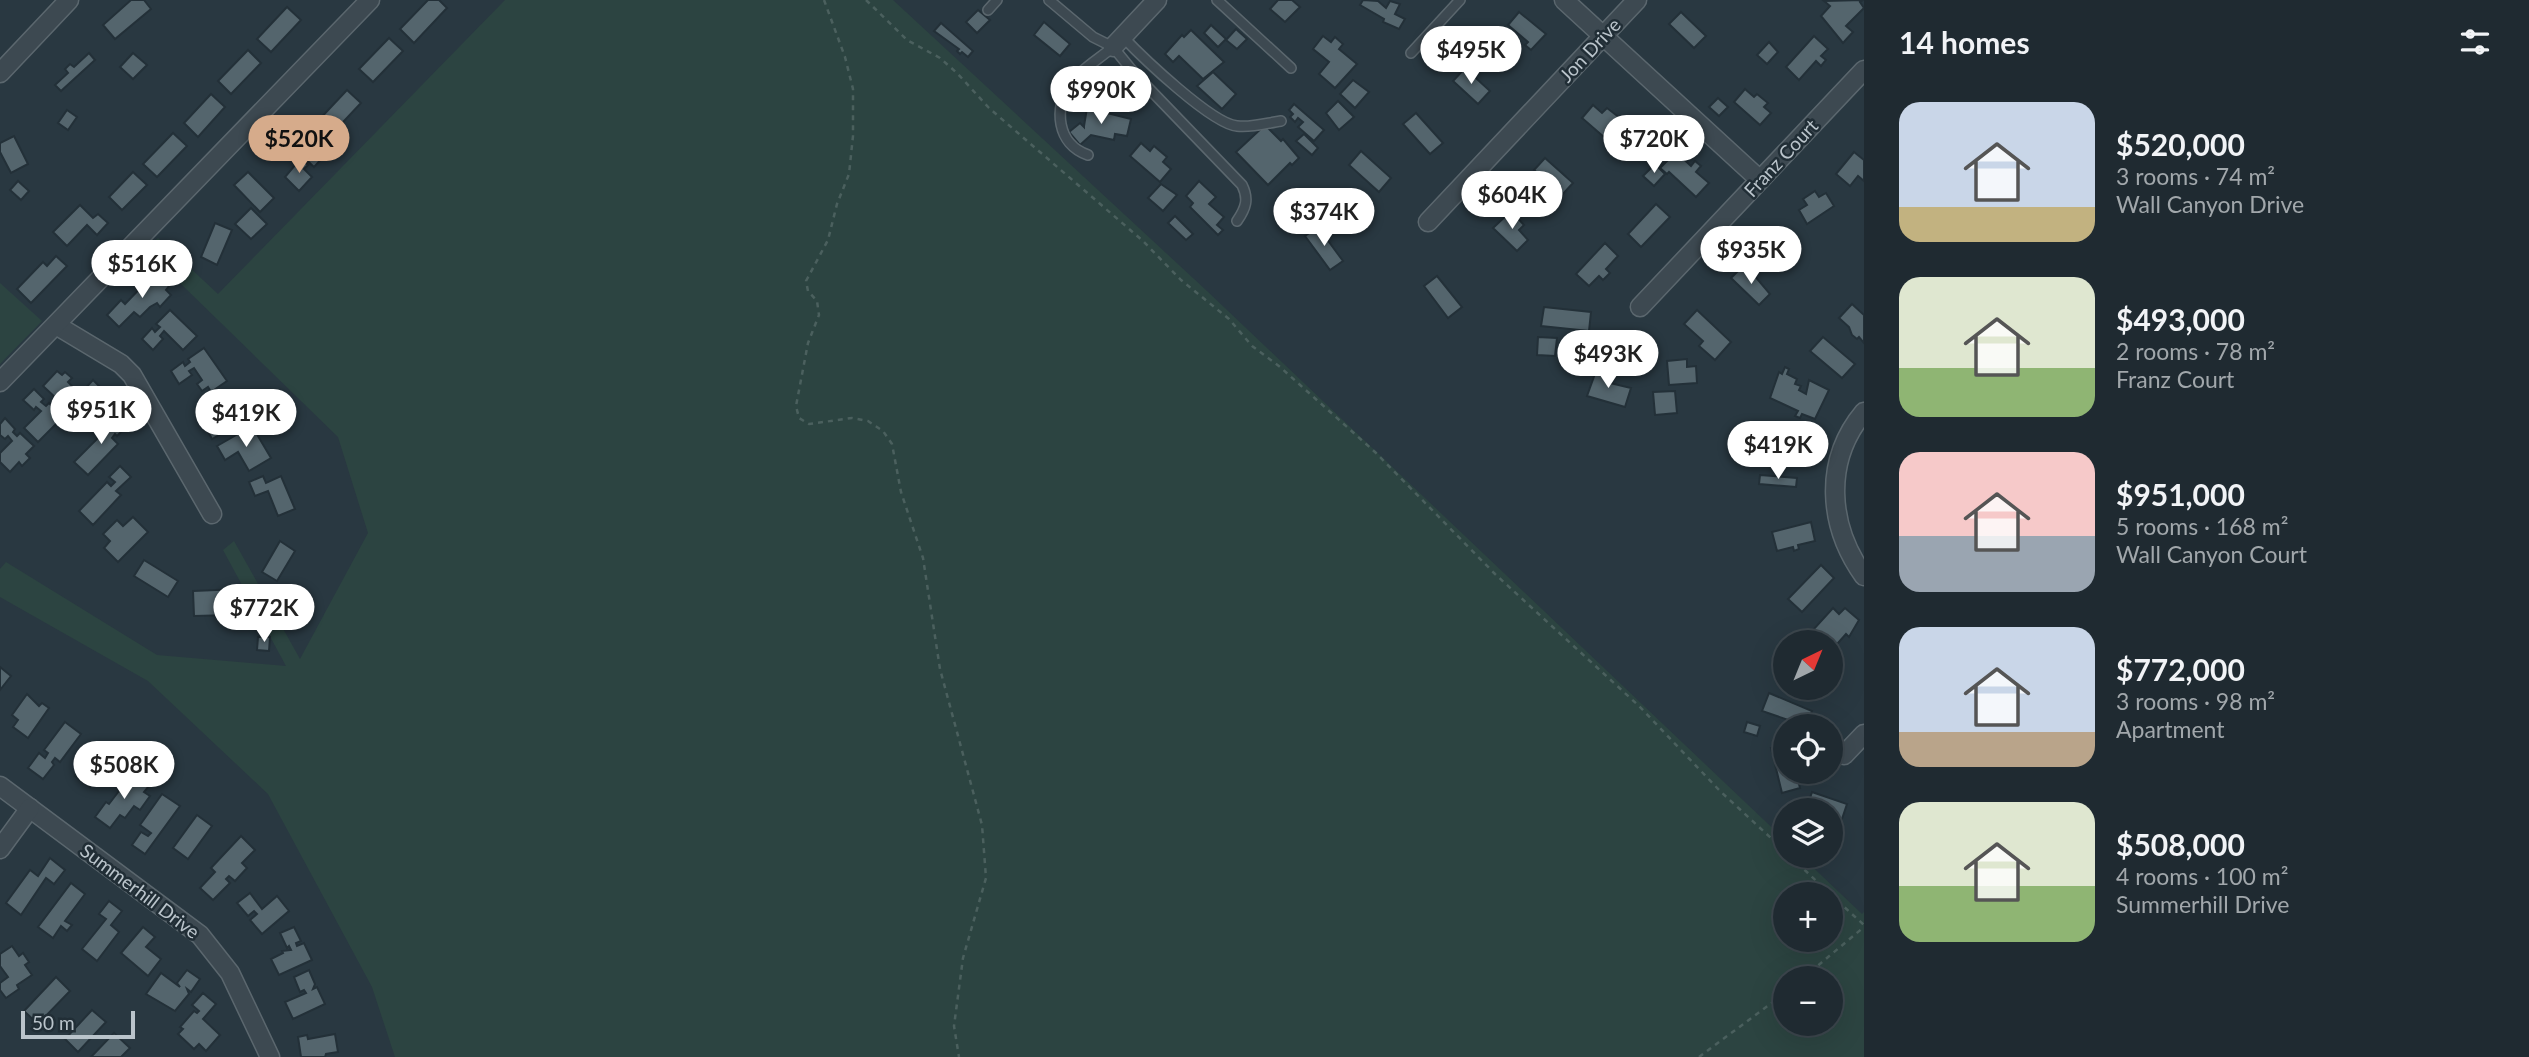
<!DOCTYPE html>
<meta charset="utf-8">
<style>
:root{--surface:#1f2a31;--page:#273239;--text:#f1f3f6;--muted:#a1a7ab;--line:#3c464d;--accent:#d6ab8b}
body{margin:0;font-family:Lato,sans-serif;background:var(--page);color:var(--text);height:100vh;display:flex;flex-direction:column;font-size:26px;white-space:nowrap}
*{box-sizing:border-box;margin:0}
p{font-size:23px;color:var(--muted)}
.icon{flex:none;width:38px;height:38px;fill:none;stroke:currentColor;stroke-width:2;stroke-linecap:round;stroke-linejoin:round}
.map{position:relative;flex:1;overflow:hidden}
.drawer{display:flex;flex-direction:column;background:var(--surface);width:665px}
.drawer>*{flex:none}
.needle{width:46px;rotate:43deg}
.controls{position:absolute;left:1773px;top:630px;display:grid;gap:14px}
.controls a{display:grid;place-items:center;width:70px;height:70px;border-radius:50%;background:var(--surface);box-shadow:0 7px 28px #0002,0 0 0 2px var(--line);font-size:35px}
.scale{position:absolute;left:21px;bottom:18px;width:114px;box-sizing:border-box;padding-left:7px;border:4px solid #bac4cb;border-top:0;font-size:19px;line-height:24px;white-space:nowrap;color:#bac4cb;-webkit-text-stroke:5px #212e36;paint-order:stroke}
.price{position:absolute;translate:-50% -60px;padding:0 16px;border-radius:24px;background:#fff;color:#222;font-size:23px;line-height:46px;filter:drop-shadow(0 2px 4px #0008)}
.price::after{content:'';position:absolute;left:50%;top:42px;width:21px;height:16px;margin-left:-10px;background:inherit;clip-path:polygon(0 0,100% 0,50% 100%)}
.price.selected{background:var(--accent);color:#111}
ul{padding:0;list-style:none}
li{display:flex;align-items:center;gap:21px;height:175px;padding:0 35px}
li span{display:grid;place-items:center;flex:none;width:196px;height:140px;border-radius:21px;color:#555}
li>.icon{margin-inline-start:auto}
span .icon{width:84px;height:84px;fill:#fffc;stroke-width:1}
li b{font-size:30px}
h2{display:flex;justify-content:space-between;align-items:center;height:84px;padding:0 35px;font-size:30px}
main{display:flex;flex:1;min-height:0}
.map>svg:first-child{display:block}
.green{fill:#2c4441;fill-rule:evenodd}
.building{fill:#54656d;stroke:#233038;stroke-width:2}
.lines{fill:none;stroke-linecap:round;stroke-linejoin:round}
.lane-casing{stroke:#5b676e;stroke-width:12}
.street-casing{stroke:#5b676e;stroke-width:21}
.path{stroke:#4b605e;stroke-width:2.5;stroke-dasharray:5 5;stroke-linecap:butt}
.lane{stroke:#3d4951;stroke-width:9}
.street{stroke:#3d4951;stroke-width:18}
.labels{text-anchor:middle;stroke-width:5;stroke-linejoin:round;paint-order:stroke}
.street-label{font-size:19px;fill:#bac4cb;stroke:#212e36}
</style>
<main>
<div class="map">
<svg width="1864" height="1057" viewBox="0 0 1864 1057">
<rect width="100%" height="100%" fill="#293841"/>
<g class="green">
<path d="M505,0H893L1207,291L1785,840V856H1801L1862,914L1864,912V1057H395L372,987L268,794L148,681L0,597V569L6,562L157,655L286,666L223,550L234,541L300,659L368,533L338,437L145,249L158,238L218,294ZM1785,894H1830V940H1785ZM1785,978H1830V1024H1785Z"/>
<path d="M0,283L42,321L0,364Z"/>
</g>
<g class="building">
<path d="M131,0H144L151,9L115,39L103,25Z"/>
<path d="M428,0H439L447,8L414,43L400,29Z"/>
<path d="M1278,0H1292L1300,7L1285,22L1270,9Z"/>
<path d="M1363,0L1378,1L1386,8L1390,1L1400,4L1395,14L1405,19L1399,29L1383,22L1384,19L1360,5Z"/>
<path d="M1863,0L1860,2L1864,8L1846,26L1853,32L1843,43L1821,16L1830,6L1824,1Z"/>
<path d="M287,7L301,20L271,52L257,39Z"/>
<path d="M978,10L990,20L977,33L966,22Z"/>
<path d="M1519,12L1546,34L1531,50L1525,45L1528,42L1508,25Z"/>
<path d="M1681,12L1706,36L1694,48L1669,24Z"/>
<path d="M1044,22L1070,44L1060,56L1034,35Z"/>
<path d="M941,23L973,51L968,57L962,52L960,54L957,51L959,49L934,31Z"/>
<path d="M1211,25L1226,39L1218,47L1204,33Z"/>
<path d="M1236,29L1247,39L1237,49L1226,40Z"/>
<path d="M1191,30L1224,62L1203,79L1179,56L1173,62L1165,54L1182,35L1184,37Z"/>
<path d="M1323,36L1331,42L1335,37L1343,44L1339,49L1357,64L1335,88L1319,74L1329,62L1313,49Z"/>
<path d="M1814,36L1828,49L1821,56L1826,60L1821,66L1816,61L1799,80L1786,67Z"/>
<path d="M389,38L403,51L373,82L359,69Z"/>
<path d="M1769,42L1778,52L1767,64L1757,55Z"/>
<path d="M248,50L261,63L231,94L218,81Z"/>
<path d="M89,53L95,60L61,91L55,85L68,73L65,69L70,64L74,67Z"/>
<path d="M133,53L147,65L133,79L120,67Z"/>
<path d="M1465,68L1490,91L1478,104L1453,81Z"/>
<path d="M1213,72L1236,94L1222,109L1197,86Z"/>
<path d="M1353,80L1369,92L1355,108L1340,94Z"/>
<path d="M1745,89L1754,97L1757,94L1768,103L1764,107L1771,113L1760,125L1734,102Z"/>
<path d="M347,90L361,103L329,137L315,124Z"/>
<path d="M211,94L225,107L198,137L184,123Z"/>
<path d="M1718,98L1728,107L1719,116L1709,107Z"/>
<path d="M1338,101L1354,117L1339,130L1326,113Z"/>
<path d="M1294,104L1324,130L1314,141L1298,127L1303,122L1298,118L1295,122L1290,117L1293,114L1289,110Z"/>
<path d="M1593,105L1602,113L1607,108L1620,118L1614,124L1623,131L1612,144L1582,118Z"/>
<path d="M1087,108L1131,119L1127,136L1115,134L1114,140L1091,135L1080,145L1069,132L1080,123L1084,127V126Z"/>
<path d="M67,110L77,117L68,130L58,123Z"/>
<path d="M1416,113L1443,143L1430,154L1403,124Z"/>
<path d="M297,124L327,153L314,167L300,154L296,158L289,151L293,147L282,140Z"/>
<path d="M1265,125L1281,141L1283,139L1299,158L1292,165L1290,163L1268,185L1236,152Z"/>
<path d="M173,133L187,146L157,177L143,164Z"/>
<path d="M1304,134L1318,148L1312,155L1296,141Z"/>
<path d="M14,136L28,164L11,173L0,152V143Z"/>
<path d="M1141,143L1150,151L1154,146L1167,157L1163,162L1171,169L1160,182L1130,156Z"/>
<path d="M1361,151L1391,178L1379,192L1349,165Z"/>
<path d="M1676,152L1691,166L1695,161L1701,166L1696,172L1709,183L1696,197L1669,172L1667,174L1660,168Z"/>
<path d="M1854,152L1864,160V181L1858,176L1850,186L1836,174Z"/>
<path d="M301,158L308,165L304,169L312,177L299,191L285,177Z"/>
<path d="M1545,158L1573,183L1562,195L1534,170Z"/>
<path d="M1655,164L1665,174L1654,186L1643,176Z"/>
<path d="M133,172L147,185L122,210L109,197Z"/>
<path d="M248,172L274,198L260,212L234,185Z"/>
<path d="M18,181L29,191L21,200L10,190Z"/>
<path d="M1199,181L1216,197L1209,204L1224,217L1217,225L1223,230L1218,235L1190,207L1193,203L1186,196Z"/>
<path d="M1161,184L1177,195L1163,211L1148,198Z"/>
<path d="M1815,191L1819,197L1826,193L1834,206L1807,224L1799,210L1807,205L1803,199Z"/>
<path d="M1656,204L1670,217L1641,247L1628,234Z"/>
<path d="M80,205L93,218L98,214L108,223L97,235L87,225L67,246L53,232Z"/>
<path d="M251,208L267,224L251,239L235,224Z"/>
<path d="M1511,211L1524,225L1519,230L1528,240L1517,251L1493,228Z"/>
<path d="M1175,216L1193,234L1186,240L1168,223Z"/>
<path d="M215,223L232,230L217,265L201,257Z"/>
<path d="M1318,227L1343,261L1330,270L1305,236Z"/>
<path d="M1784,234L1786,239L1794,236L1799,252L1773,261L1768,246L1775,243L1773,237Z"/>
<path d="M1605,243L1618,256L1606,269L1610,273L1603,280L1599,276L1589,286L1576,274Z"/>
<path d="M56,256L67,266L31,303L17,289L43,262L47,266Z"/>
<path d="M1742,267L1753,277L1754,275L1770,294L1759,305L1731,278Z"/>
<path d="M153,271L169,286L166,290L171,295L160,307L157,303L150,307L140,317L134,312L119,327L107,315L121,300L125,304L151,277L149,275Z"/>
<path d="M1437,276L1462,307L1448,318L1424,286Z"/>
<path d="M1852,304L1864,315V343L1859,337L1857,339L1852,335L1849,327L1839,318Z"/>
<path d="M1544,307L1591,312L1589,331L1541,326Z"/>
<path d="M170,310L197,336L183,350L164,331L160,336L163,339L153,350L142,339L152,328L155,332L160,327L156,324Z"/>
<path d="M1697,310L1731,342L1715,360L1699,346L1703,341L1684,324Z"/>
<path d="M1538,337L1557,338L1555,356L1537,355Z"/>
<path d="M1823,337L1855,364L1842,378L1810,351Z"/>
<path d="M204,348L227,381L211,392L208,387L202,391L197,384L202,380L194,368L189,371L192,375L179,384L171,371L183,362L185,366L190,362L188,359Z"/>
<path d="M1687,359V367L1696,366L1697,383L1669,385L1667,361Z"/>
<path d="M1785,367L1789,369L1787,374L1797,379L1795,384L1801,386L1799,390L1806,394L1809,380L1829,390L1815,419L1802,414L1800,418L1795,416L1798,411L1770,398L1779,372L1782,374Z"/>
<path d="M57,371L62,375L65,372L72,378L68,382L80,394L93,380L104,391L94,401L89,396L73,414L43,386Z"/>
<path d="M1596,371L1612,375L1610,383L1631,388L1625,407L1587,396Z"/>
<path d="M34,389L44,399L41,402L46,406L49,403L63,417L38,442L24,428L41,411L36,407L34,410L23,400Z"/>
<path d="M1675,391L1677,413L1655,415L1653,392Z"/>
<path d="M240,400L243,404L249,401L252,405L245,409L250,417L212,439L203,422Z"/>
<path d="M117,414L128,425L117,436L115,434L112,438L118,444L88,475L74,462L109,427L106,425Z"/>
<path d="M5,418L15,429L13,432L17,436L20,433L34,446L26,454L30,458L22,466L19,462L10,472L0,462V453L12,441L8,436L5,439L0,435V424Z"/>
<path d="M1776,422L1783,424L1781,429L1805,438L1798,456L1790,453L1787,459L1777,455L1780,449L1759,441L1765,423L1774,426Z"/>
<path d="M252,426L271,458L249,471L238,452L225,460L217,446Z"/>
<path d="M120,466L131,477L116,491L121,495L93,525L79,511L107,482L111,486L115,482L109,477Z"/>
<path d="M1760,475L1797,478L1796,487L1759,484Z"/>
<path d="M263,476L266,483L281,476L295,509L278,516L268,491L255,496L249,482Z"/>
<path d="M133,517L148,532L118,562L104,548L110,541L103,534L117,520L123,526Z"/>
<path d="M1811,522L1815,541L1798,545L1799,549L1794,551L1793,547L1777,551L1772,532Z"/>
<path d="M280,541L295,551L277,581L262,572Z"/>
<path d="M144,560L178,581L168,597L134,576Z"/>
<path d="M1821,565L1834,578L1802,612L1788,599Z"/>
<path d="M240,589L241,609H233V615L194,616L193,591Z"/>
<path d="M1833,608L1839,614L1845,608L1859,620L1849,637L1846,634L1830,652V642H1812L1809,639L1815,633L1812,631Z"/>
<path d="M258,637H270L269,651L257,650Z"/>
<path d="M0,667L11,676L0,690Z"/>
<path d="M1769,693L1812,711L1806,726L1762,711Z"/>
<path d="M27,694L39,706L42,703L49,708L28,738L13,727L18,720L12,715Z"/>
<path d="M65,722L81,734L60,762L55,758L52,762L54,765L43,779L28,768L39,753L45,758L48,753L44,750Z"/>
<path d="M1747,722L1760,726L1757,736L1744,732Z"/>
<path d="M1785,745V772H1796L1800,788L1782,793L1771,748Z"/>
<path d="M95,748L111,759L90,787L75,776Z"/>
<path d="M132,774L149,786L144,792L150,796L140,810L134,806L125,818L120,815L110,828L95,817L106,802L109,804Z"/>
<path d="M1812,792L1847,804L1841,822L1830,818V810H1806Z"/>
<path d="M162,794L180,806L145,854L132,845L141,832L148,836L151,833L140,825Z"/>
<path d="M197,815L212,826L188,859L173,848Z"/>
<path d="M241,836L255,850L242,863L247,868L235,881L229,876L226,879L230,883L213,900L200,888L215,872L211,868Z"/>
<path d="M50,858L65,870L54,884L46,878L21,915L6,903L30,870L38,876Z"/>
<path d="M71,883L85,894L65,921L72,925L67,931L61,926L53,938L38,927Z"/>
<path d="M250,893L262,909L277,896L289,911L262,934L250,920L257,914L254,911L248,916L237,903Z"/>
<path d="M109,901L122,911L111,925L119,932L97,961L82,949L106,919L99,914Z"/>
<path d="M143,927L155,937L146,947L161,959L148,976L121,953Z"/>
<path d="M294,927L301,941L296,943L297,946L304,943L312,960L279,975L271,959L283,953L282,951L291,950L289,946L287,948L280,933Z"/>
<path d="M12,946L19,956L23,953L29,962L25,965L32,975L17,985L19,989L6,998L0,990V983L8,977L0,966V954Z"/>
<path d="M187,970L200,979L191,992L187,989L189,994L175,1011L146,994L161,973L180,987L177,983Z"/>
<path d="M309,970L315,984L313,989L317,987L325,1004L293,1019L285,1002L306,993L304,990L300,992L294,977Z"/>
<path d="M56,977L70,991L38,1024L24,1011Z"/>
<path d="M203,993L216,1004L203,1019L220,1035L206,1051L199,1044L194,1049L178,1034L183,1029L180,1027L194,1011L197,1013L199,1011L192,1005Z"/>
<path d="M92,1010L106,1022L78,1052L65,1039Z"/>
<path d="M114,1033L130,1048L121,1057H91Z"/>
<path d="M335,1034L338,1052L326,1054L325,1057H301L298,1037L307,1035L308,1039Z"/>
</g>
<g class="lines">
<g class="lane-casing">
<g id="lane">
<path d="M1049,0L1093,37L1113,47L1135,74L1242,185C1249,199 1246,208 1237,221"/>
<path d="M1217,0L1291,68"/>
<path d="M988,10L997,0"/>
<path d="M1123,37C1142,57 1212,124 1237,126C1251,128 1267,123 1281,121"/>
<path d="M1411,53L1460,0"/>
<path d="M1088,155C1057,144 1053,109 1071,83C1081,69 1099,59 1113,47"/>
</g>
</g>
<g class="street-casing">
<g id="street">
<path d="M1564,0L1760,180"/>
<path d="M1113,47L1157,0"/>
<path d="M0,73L69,0"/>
<path d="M1428,222L1637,0"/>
<path d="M1640,307L1864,70"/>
<path d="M56,325L121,364L132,375L212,514"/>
<path d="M0,382L370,0"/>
<path d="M1864,412C1823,461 1828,526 1864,576"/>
<path d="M1844,755L1864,734"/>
<path d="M0,786L200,935L230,973L270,1057"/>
<path d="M0,849L30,808"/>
</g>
</g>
<g class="path">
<path d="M824,0L845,57L853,89V136L849,174L837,204L828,240L806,281L808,291L817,301L819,315L808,343L796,406L799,418L809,424L852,418L868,421L883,431L892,444L901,492L923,558L940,669L982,825L986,878L963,958L954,1026L959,1057"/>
<path d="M866,0L907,40L940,58L957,73L989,108L1143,241L1181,280L1229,319L1252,346L1280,367L1375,452L1495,574L1639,706L1720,791L1785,851"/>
<path d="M1790,856L1830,894"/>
<path d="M1830,894L1864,925"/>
<path d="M1803,978L1864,927"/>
<path d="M1699,1057L1785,993"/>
</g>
<use href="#lane" class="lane"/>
<use href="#street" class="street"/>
</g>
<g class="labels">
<g class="street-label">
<text transform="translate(1590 50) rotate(-47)" y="7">Jon Drive</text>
<text transform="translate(1781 158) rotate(-47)" y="7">Franz Court</text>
<text transform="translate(140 891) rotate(37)" y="7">Summerhill Drive</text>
</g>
</g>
</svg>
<div class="controls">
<a><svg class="needle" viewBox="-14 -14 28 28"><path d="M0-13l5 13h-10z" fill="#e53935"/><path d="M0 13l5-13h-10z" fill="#a1a7ab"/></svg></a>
<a><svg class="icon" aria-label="locate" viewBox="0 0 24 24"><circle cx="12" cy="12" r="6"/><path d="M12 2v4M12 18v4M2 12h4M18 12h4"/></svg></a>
<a><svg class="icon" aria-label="layers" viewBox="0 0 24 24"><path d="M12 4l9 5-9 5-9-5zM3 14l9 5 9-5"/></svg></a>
<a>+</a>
<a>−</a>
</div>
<div class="scale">50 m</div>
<b class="price" style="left:1471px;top:86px">$495K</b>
<b class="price" style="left:1101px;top:126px">$990K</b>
<b class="price selected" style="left:299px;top:175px">$520K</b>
<b class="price" style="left:1654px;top:175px">$720K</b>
<b class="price" style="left:1512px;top:231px">$604K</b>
<b class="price" style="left:1324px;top:248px">$374K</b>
<b class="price" style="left:1751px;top:286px">$935K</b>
<b class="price" style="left:142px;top:300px">$516K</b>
<b class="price" style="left:1608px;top:390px">$493K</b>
<b class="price" style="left:101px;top:446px">$951K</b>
<b class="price" style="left:246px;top:449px">$419K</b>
<b class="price" style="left:1778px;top:481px">$419K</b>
<b class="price" style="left:264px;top:644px">$772K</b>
<b class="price" style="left:124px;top:801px">$508K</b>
</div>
<section class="drawer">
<h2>14 homes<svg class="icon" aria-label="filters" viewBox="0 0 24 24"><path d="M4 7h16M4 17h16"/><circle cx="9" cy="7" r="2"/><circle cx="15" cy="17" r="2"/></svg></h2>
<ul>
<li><span style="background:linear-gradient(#c9d6e8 75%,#c2b280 0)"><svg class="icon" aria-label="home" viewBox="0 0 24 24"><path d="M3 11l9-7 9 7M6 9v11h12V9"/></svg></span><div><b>$520,000</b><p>3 rooms · 74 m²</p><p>Wall Canyon Drive</p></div></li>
<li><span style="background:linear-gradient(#dfe7d0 65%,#8fb573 0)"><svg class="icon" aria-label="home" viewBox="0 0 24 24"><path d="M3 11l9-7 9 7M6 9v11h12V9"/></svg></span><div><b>$493,000</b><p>2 rooms · 78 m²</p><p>Franz Court</p></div></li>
<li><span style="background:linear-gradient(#f6c9c9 60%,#9aa5b1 0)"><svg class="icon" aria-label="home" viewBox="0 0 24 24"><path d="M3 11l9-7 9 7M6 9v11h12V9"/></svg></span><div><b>$951,000</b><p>5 rooms · 168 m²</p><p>Wall Canyon Court</p></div></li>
<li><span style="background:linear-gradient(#c9d6e8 75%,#b9a48a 0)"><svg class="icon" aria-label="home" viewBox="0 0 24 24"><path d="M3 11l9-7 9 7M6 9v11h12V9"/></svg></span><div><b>$772,000</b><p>3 rooms · 98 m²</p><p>Apartment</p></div></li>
<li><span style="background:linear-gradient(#dfe7d0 60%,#8fb573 0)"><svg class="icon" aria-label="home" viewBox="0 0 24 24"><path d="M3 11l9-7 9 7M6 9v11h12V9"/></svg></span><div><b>$508,000</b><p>4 rooms · 100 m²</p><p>Summerhill Drive</p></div></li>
</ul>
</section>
</main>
